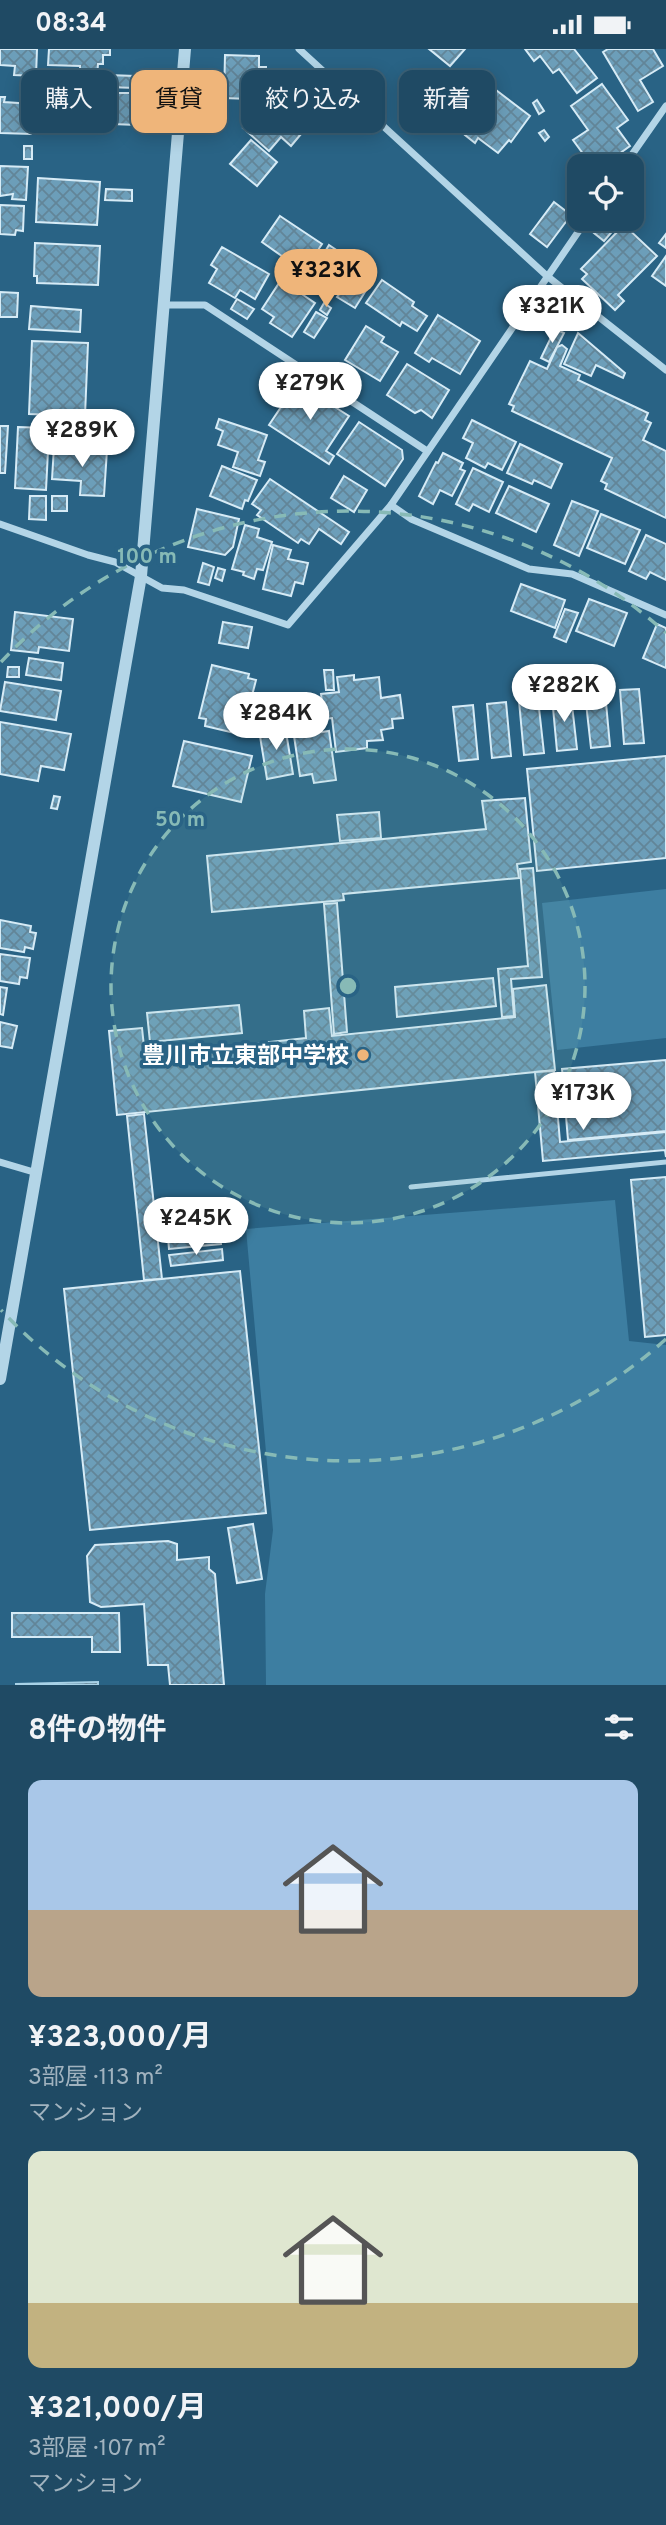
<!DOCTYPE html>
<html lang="ja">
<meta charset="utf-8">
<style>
:root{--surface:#1f4a64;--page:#27516a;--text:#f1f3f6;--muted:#a1b3bf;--line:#3c6278;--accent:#efb57a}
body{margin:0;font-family:Overpass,"Noto Sans JP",sans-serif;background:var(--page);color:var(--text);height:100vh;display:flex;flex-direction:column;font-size:26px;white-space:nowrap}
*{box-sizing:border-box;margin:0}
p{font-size:23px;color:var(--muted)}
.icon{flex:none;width:38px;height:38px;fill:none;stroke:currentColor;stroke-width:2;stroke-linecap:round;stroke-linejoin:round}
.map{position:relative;height:1636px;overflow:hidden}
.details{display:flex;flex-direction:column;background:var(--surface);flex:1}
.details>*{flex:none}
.hud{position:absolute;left:21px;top:21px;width:625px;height:63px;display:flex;gap:14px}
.controls{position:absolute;left:567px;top:105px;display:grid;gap:14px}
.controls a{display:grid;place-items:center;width:77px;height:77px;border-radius:14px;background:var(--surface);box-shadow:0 4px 18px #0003,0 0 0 2px var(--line);font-size:35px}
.price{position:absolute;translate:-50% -60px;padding:0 16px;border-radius:24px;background:#fff;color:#222;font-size:23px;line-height:46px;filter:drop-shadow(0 2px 4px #0008)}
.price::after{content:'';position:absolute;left:50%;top:42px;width:21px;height:16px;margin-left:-10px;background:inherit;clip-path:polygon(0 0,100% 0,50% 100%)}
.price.on{background:var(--accent);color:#111}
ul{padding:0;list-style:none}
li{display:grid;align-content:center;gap:14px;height:371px;padding:0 28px}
li span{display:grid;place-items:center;height:217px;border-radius:14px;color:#555}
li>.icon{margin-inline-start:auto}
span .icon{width:126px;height:126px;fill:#fffc;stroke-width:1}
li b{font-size:30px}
h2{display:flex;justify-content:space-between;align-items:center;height:84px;padding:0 28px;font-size:30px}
.chip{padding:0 24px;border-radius:14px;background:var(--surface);box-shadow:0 4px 18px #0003,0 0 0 2px var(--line);font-size:24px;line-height:63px}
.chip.on{background:var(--accent);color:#111}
.status{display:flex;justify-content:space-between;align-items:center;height:49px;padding:0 35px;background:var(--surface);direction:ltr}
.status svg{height:19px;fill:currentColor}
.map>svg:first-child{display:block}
.green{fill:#3d7ea1}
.water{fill:url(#water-waves);stroke:#a8d2e7;stroke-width:2}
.building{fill:url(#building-cross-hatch);stroke:#d6ebf6;stroke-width:2}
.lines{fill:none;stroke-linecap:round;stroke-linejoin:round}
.service{stroke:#b3d5e7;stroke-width:5}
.minor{stroke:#b3d5e7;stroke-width:7}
.tertiary{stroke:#b3d5e7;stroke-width:12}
.ring{fill:none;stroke:#87bab6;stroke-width:3.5;stroke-dasharray:12 9}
.poi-dot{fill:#efb57a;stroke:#296385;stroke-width:2.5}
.labels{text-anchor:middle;stroke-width:7;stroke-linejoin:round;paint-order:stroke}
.poi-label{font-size:23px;font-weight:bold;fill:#fff;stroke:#296385;text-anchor:end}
.centre{fill:#87bab6;stroke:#296385;stroke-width:3.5}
.ring-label{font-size:21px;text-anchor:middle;font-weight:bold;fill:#87bab6;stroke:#296385;stroke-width:7;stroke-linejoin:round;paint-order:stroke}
</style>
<div class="status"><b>08:34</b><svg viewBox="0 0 49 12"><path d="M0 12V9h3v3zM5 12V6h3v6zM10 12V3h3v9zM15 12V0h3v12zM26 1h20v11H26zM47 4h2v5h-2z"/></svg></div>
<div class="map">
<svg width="666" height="1636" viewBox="0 0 666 1636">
<defs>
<pattern id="water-waves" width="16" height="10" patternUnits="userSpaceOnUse" patternTransform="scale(1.75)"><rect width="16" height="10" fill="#678da3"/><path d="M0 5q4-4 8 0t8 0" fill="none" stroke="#5c7380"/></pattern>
<pattern id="building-cross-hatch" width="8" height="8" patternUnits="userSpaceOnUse" patternTransform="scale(1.75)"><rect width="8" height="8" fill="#6c9eb9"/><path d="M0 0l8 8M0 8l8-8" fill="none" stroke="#628598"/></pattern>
</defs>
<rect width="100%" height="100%" fill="#296385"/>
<g class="green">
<path d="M666,840V989L557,1001L542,854Z"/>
<path d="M615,1151L629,1292L666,1296V1636H266L265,1545L273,1481L246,1180Z"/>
</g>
<path class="water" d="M98,1633V1636H16V1635Z"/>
<g class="building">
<path d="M0,0H37L36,27L14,26L15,17L0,16Z"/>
<path d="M49,0H110V6H103V15H98L97,29L80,28V17L48,16Z"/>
<path d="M429,0H465L450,17Z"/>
<path d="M525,0H574L597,29L577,44L559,20L553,24L540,7L534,12Z"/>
<path d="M608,0H653L663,17L640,31L653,53L638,62L603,3Z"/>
<path d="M225,6L259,7V18H266L265,45L249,44V50L224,49Z"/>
<path d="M287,25L295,33L300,27L316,41L290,71L265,49Z"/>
<path d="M108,26L135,27V39L108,38Z"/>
<path d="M479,28L530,67L511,93L509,91L498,104L478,89L475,94L465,86L469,81L450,67Z"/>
<path d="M602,35L628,71L617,79L630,97L602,117H592L573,91L588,81L571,57Z"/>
<rect x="22" y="36" width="15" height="13"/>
<path d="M47,38L97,42L96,74H84V82L45,81Z"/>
<path d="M114,44H137L136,76L113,75Z"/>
<path d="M0,48H5L4,53L33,55L31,85L0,84Z"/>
<path d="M260,50L301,85L291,97L281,88L269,102L243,79L254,66L250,62Z"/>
<path d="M537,51L544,62L539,65L533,54Z"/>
<path d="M544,81L549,88L545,92L539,84Z"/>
<path d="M251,91L277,113L257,137L230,115Z"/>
<rect x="24" y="97" width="8" height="13"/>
<path d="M0,117L28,118L26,151L12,150L13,145L0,147Z"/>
<path d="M38,129L100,133L97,176L36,173Z"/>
<path d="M106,140L132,141V152L105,151Z"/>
<path d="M554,153L571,166L547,198L530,185Z"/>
<path d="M0,156L24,157L23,182L16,181L15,186L0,185Z"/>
<path d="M280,167L322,195L302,225L284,213L286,210L262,193Z"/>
<path d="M605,170L622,171L604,192L594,184Z"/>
<path d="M624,176L657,207L618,246L624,252L615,261L582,230L587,225L581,220Z"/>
<path d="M666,185V199L659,194Z"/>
<path d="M35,194L100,197L98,236L37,234V227H34Z"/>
<path d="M329,196L375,227L355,259L337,248L342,241L313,223Z"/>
<path d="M222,198L269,225L255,250L240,241L235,249L209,234L217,220L211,216Z"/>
<path d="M666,207V237L652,227Z"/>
<path d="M281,231L315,254L292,288L270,274L274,268L262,260Z"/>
<path d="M382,231L414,253L412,257L427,267L417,282L402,273L400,277L366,254Z"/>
<path d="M0,243L18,244L17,268H0Z"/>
<path d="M237,250L254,260L247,270L231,260Z"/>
<path d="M324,254L331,259L327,266L320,261Z"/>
<path d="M31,257L81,261L80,283L29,280Z"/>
<path d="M316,263L327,269L314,289L304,283Z"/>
<path d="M438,266L480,292L460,325L432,309L429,313L415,304Z"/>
<path d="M366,277L384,288L381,293L398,303L380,332L345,311Z"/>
<path d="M555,280L564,284L549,313L541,309Z"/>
<path d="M578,284L625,324L623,329L596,316L591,327L564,315Z"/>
<path d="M32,292L88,294L85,367L29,365Z"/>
<path d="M562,296L567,300L560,317L580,326L578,331L648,364L645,371L651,374L643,391L666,402V469L605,440L607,435L601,432L612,409L512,362L514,357L509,355L530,312L547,320L557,298Z"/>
<path d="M407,315L449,341L432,369L421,361L415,364L387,346Z"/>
<path d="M297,334L349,367L326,402L334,407L329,415L269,376Z"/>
<path d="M219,370L267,386L258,411L265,413L260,427L233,418L238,403L218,396L223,382L216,379Z"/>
<path d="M472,371L516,393L502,421L488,414L485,419L466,409L473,394L463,389Z"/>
<path d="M359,373L402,401L403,410L385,437L337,405Z"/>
<path d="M0,377H8L5,424H0Z"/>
<path d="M18,378L45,379L44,402H48L46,441L15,439Z"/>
<path d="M520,395L562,415L551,439L534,431L532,435L507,424Z"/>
<path d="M54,398L107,401L104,447L80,446L81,432L52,430Z"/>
<path d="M443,404L463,414L460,420L465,422L452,447L440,441L433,455L419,447L436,413L438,414Z"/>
<path d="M222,417L257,431L248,452L245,451L242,460L210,447Z"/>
<path d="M473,419L503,433L489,463L473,455L469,462L456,455Z"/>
<path d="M344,427L367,441L354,463L331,449Z"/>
<path d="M270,430L349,483L341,495L319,480L309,495L301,490L298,494L257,466L261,461L252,455Z"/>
<path d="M509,437L549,455L536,483L496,464Z"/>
<path d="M30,447H46V471L29,470Z"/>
<rect x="52" y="447" width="15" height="15"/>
<path d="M572,452L598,462L579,507L554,496Z"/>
<path d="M197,460L239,470L233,498L225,506L188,498Z"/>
<path d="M601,465L640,481L625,515L587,499Z"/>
<path d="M245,476L259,480L257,488L272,493L263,521L257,520L254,530L243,526L244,523L232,520Z"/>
<path d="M646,486L666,495V531L650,523L646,530L629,522Z"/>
<path d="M273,496L291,501L288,510L308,514L303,535L295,533L291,547L263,540Z"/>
<path d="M203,514L214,518L209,536L198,533Z"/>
<path d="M218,519L225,521L222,532L215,529Z"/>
<path d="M521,535L565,551L555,579L511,562Z"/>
<path d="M589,550L627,564L614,597L576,582Z"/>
<path d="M565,560L578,564L566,593L554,588Z"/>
<path d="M15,563L73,570L69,602L39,598L38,604L11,601Z"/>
<path d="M223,573L252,578L248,599L219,594Z"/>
<path d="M657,575L666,579V619L643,609Z"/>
<path d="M29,609L63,614L61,631L26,626Z"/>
<path d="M212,616L249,625L248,629L256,631L244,678L241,677L239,685L205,677L206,670L199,669Z"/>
<path d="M8,618H19V628H7Z"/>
<path d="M324,621H333L334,641H326Z"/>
<path d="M354,626V631L379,628L381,649L400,646L403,669L392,670L393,679L381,681L383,691L367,692V699L336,703L332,669L324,670L321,645L339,643L337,628Z"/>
<path d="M5,633L61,642L56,671L0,662Z"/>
<path d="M639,640L644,694L624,695L620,641Z"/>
<path d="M605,643L610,697L591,699L585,645Z"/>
<path d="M571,647L577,700L557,702L552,648Z"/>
<path d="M538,650L544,704L524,706L519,652Z"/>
<path d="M506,653L511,707L492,709L487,655Z"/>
<path d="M473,656L478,710L459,712L453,658Z"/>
<path d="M0,673L71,685L64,721L41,717L38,732L0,725Z"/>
<path d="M285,677L293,725L267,730L259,681Z"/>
<path d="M329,682L336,731L314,734L312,725L300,727L294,687Z"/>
<path d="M184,692L252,707L241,753L173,737Z"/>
<path d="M666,707V809L537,822L527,720Z"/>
<path d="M54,747L60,748L57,760L51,759Z"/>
<path d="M525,749L531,813L517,815L519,829L343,845L344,851L212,863L207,807L486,780L482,752Z"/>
<path d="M379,763L381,789L340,792L337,766Z"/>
<path d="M533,819L542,928L511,930L514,967L502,968L498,920L528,917L520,820Z"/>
<path d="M337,854L347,983L334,985L324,855Z"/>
<path d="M0,871L31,877L30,883L36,884L33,900L25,898L24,903L0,899Z"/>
<path d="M0,905L30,909L27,929L20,928L19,935L0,932Z"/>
<path d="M493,929L496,957L397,968L395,938Z"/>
<path d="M546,936L555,1021L117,1066L109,982L142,979L145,1007L306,989L304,962L329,959L332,987L515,968L513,940Z"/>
<path d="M0,938L7,939L3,966L0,965Z"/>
<path d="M239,956L242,984L150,993L147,964Z"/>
<path d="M0,973L17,977L12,999L0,997Z"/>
<path d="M666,1011V1082L568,1091L562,1020Z"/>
<path d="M554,1022L560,1093L666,1083V1108L665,1101L543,1112L535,1023Z"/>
<path d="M144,1065L162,1230L144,1231L127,1067Z"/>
<path d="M666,1128V1286L645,1288L631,1131Z"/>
<path d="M219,1167V1178L167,1184L166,1172Z"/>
<path d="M220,1184L221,1195L169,1200L168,1189Z"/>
<path d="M222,1200L223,1211L171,1217L169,1206Z"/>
<path d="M240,1222L266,1464L90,1481L64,1240Z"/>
<path d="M253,1475L262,1530L237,1534L228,1479Z"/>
<path d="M168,1492L177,1495V1511L209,1508V1520L215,1525L224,1636H170L168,1616H148L144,1555L101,1558L90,1553L87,1507L95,1496Z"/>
<path d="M12,1564H119L120,1603H92V1588H12Z"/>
</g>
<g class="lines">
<path class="service" d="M411,1138L666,1113"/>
<g class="minor">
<path d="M299,0L547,227L666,321"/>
<path d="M624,117L666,57"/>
<path d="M165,256H205L427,402"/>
<path d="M391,456L411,470L529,520L572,525L666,566"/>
<path d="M0,475L88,506L115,513L162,539L184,541L288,576L391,456L587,170"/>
<path d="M0,1113L37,1124"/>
</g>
<path class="tertiary" d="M0,1330L141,527L185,0"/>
</g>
<circle cx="348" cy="937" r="237" fill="#87bab6" fill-opacity=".12"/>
<g class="ring">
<circle cx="348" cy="937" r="237"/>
<path d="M666 1290A475 475 0 0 1 1 1261M1 613A475 475 0 0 1 666 584"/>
</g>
<circle class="poi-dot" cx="363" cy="1006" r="7"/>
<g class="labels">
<g class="poi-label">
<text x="349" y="1014">豊川市立東部中学校</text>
</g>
</g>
<circle cx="348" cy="937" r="10" class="centre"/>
<g class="ring-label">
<text x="147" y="514">100 m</text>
<text x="180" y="777">50 m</text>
</g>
</svg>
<div class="controls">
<a><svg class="icon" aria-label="locate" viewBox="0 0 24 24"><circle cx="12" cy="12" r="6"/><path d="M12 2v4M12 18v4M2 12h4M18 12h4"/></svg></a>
</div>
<b class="price on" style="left:326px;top:260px">¥323K</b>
<b class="price" style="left:552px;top:296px">¥321K</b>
<b class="price" style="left:310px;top:373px">¥279K</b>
<b class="price" style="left:82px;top:420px">¥289K</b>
<b class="price" style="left:564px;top:675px">¥282K</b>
<b class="price" style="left:276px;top:703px">¥284K</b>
<b class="price" style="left:583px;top:1083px">¥173K</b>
<b class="price" style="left:196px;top:1208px">¥245K</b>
<div class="hud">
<a class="chip">購入</a>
<a class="chip on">賃貸</a>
<a class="chip">絞り込み</a>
<a class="chip">新着</a>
</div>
</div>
<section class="details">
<h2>8件の物件<svg class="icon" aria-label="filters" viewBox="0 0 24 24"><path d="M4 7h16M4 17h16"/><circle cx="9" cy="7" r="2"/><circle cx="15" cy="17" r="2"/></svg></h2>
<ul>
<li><span style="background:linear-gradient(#a9c7e8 60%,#b9a48a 0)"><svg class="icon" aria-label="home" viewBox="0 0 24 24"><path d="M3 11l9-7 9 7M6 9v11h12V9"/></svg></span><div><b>¥323,000/月</b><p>3部屋 · 113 m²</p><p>マンション</p></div></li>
<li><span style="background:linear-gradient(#dfe7d0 70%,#c2b280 0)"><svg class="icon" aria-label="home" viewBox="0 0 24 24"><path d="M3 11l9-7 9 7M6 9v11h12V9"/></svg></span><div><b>¥321,000/月</b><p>3部屋 · 107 m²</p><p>マンション</p></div></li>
</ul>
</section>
